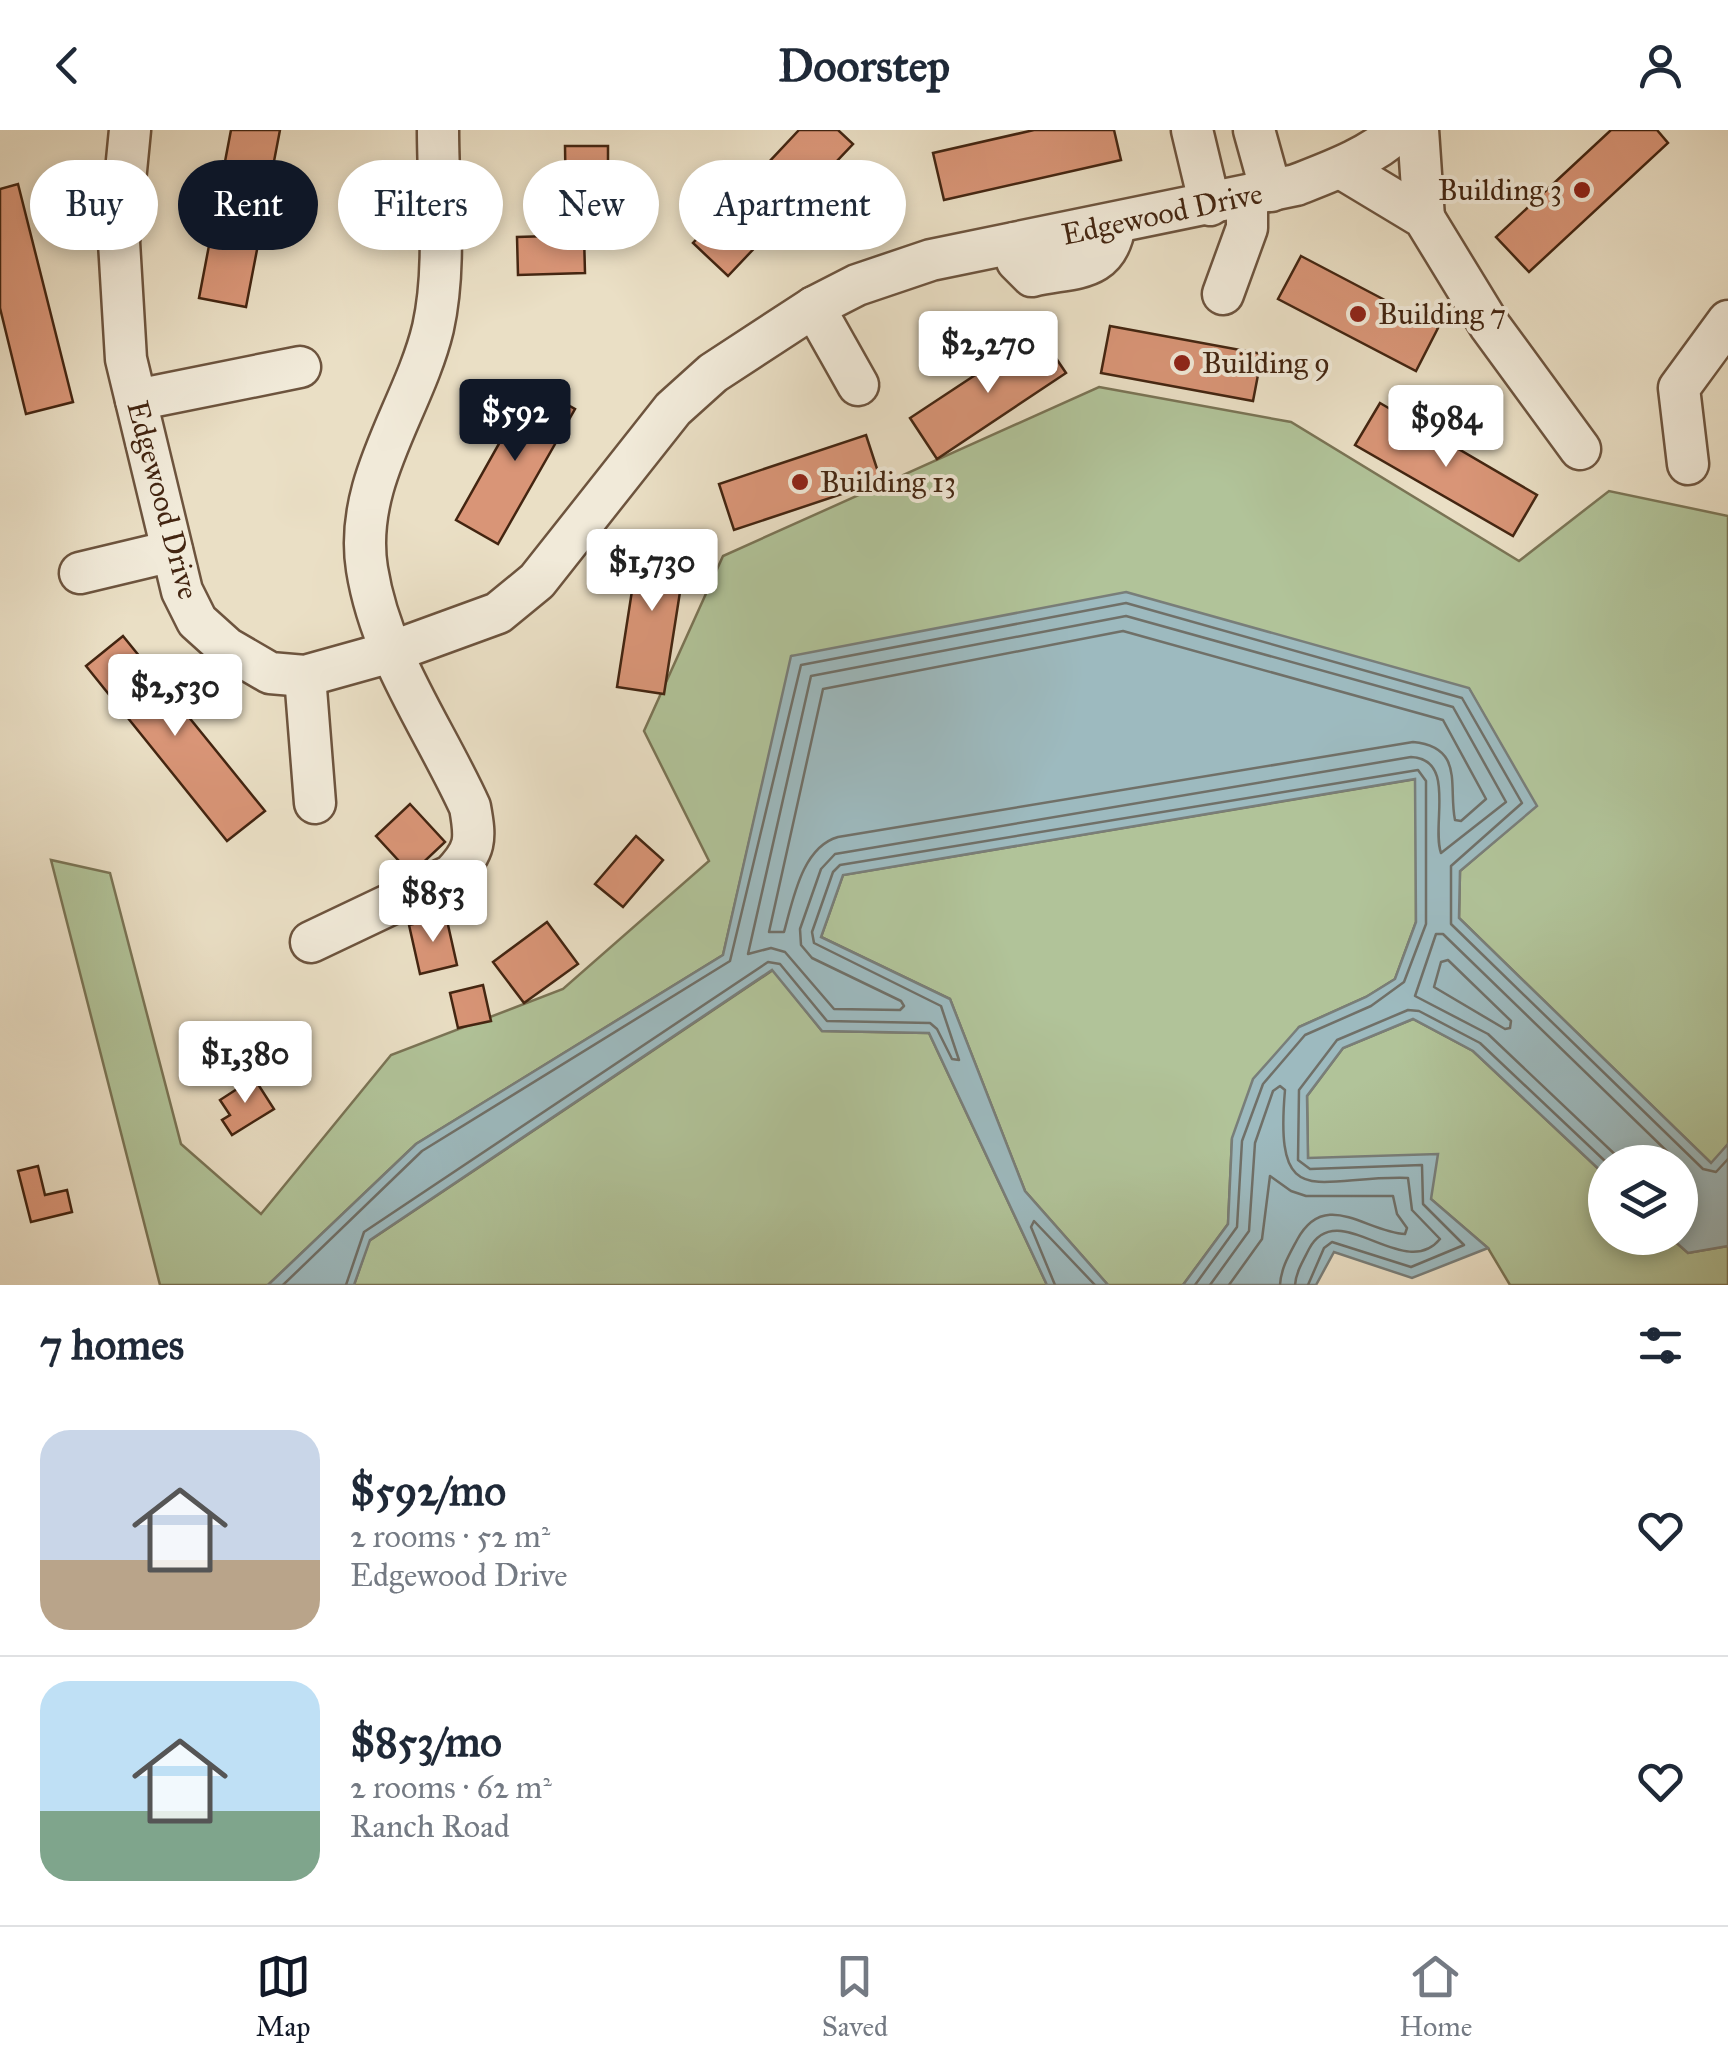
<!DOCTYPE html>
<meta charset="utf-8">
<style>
:root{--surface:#fff;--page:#f2f2f3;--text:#1f2937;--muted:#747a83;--line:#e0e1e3;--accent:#111827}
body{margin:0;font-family:"IM FELL Great Primer",serif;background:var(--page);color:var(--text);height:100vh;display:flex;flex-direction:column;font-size:38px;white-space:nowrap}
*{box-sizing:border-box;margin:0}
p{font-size:32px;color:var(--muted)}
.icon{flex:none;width:55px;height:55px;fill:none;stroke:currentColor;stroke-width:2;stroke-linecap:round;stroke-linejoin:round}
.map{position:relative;height:1155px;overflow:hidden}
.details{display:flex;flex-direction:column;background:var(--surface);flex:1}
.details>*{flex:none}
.banner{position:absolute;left:30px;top:30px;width:1000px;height:90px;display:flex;gap:20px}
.controls{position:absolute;left:1588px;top:1015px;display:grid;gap:20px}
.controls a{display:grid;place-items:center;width:110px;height:110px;border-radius:50%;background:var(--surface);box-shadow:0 5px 15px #0003;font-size:50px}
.price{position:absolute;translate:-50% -85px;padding:0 22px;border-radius:10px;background:#fff;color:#222;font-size:32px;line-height:65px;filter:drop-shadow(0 2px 5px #0008)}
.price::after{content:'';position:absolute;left:50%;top:60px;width:30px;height:22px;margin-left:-15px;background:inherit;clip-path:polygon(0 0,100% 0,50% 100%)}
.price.on{background:var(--accent);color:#fff}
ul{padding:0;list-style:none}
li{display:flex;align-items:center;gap:30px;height:250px;padding:0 40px}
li+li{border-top:2px solid var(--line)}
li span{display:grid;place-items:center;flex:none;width:280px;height:200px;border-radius:30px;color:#555}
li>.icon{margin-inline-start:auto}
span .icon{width:120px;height:120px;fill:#fffc;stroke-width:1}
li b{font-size:42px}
h2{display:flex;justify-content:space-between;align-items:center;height:120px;padding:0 40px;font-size:42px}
.chip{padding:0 35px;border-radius:45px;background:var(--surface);box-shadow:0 5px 15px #0003;font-size:35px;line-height:90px}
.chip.on{background:var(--accent);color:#fff}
header{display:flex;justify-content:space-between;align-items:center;height:130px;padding:0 40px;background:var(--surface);font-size:45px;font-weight:800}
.menu{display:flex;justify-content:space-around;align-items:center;height:140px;border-top:2px solid var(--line);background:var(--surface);font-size:28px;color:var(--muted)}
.menu a{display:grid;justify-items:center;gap:5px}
.menu .on{color:var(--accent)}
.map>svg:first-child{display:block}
.green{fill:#b1c399;stroke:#7a7455;stroke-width:2.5}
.water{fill:#9dbabf;stroke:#797e79;stroke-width:2.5}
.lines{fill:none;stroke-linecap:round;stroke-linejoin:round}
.shore{stroke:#707068;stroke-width:2.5}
.building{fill:#d99577;stroke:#432511;stroke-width:2.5}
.minor-casing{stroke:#6d543e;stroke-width:45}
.minor{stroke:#f1ead9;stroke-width:40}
.poi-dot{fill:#8f2418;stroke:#f1ead9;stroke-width:4}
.labels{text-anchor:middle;stroke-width:8;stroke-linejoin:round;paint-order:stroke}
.poi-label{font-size:30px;fill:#432511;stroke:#f1ead9;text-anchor:start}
.street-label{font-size:30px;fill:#432511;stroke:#f1ead9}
</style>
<header><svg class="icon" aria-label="back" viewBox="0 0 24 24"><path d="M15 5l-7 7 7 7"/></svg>Doorstep<svg class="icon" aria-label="person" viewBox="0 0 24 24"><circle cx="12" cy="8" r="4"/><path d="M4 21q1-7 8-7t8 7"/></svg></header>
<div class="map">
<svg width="1728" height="1155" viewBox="0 0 1728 1155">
<rect width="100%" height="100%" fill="#eadfc5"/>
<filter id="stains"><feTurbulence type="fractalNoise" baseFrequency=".002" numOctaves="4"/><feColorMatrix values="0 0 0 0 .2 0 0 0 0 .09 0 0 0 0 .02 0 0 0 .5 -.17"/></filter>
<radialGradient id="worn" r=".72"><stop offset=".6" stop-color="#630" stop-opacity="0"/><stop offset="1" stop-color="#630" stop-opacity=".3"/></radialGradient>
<g class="green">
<path d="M1099,257L1291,292L1519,431L1609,361L1728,386V1014L1712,1034L1459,788L1460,741L1536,676L1469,559L792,526L723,825L416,1014L268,1155H160L51,730L110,743L181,1014L261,1084L391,925L563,859L709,731L644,601L723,426Z"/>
<path d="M1416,649V792L1395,849L1366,867L1299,897L1232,1009L1228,1094L1183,1155H1108L1025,1061L950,869L821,807L843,745Z"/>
<path d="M773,840L822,901L929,903L1047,1155H354L369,1111Z"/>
<path d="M1413,889L1473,921L1605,1045V1108H1671L1688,1123L1728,1116V1155H1510L1488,1118L1431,1069L1308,1029L1307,966L1343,918Z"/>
</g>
<path class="water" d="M1126,462L1469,558L1537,676L1460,741L1459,788L1711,1033L1728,1014V1116L1688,1123L1671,1108H1680V1032H1605V1045L1473,921L1413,889L1343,918L1307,966L1308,1028L1438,1024L1431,1069L1488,1118L1412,1148L1334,1122L1316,1155H1183L1228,1094L1232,1008L1253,949L1299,897L1366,867L1395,849L1416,792L1415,649L843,745L821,807L950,869L1025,1061L1108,1155H1047L929,903L822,901L772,840L370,1110L354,1155H268L416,1014L723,825L791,526Z"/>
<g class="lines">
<g class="shore">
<path d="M1126,486L1453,577L1506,672L1441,723C1431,695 1457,629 1411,627L835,724L821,739L800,799L801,815L812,828L901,871L904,876L900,880L834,879L785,822L771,818L748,824L811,546Z"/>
<path d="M1123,501L1443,590L1486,669L1461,691L1455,690C1448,657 1465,617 1413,612L838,707C802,717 793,770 784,802H769L823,559Z"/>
<path d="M1448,830L1511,891L1510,898L1505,899L1434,857L1441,832Z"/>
<path d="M1623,1032L1488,904L1415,866L1436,804H1443L1678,1032"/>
<path d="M283,1155L422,1021L730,831L801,535L1126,473L1462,568L1522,673L1451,736V794L1703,1039L1716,1042L1728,1029"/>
<path d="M346,1155L364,1102L768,832L780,834L827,891L930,893L937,899L952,929L959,930L941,876L814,813L812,802L833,742L840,735L1418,640L1426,651V794L1404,852L1371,876L1305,905L1263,954L1242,1011L1237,1097L1195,1155"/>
<path d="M1055,1155L1031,1097L1034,1091L1095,1155"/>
<path d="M1210,1155L1249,1101L1255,1013L1273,961L1280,956L1285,960C1274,1086 1317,1045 1408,1048L1412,1080L1440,1109C1404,1153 1338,1065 1309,1119C1303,1131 1296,1142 1295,1155"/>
<path d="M1229,1155L1262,1109L1270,1046L1291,1061L1306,1066H1393L1397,1084L1407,1098L1405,1104C1366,1102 1325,1058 1297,1110C1289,1125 1281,1138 1280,1155"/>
<path d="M1308,1155L1324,1118L1332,1112L1411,1137L1464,1115L1423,1074L1422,1035L1310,1039L1298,1030L1299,960L1337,910L1408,880L1419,881L1480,913L1606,1032"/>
</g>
</g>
<g class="building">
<path d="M231,0H280L246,177L199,168Z"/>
<path d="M799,0H838L853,14L728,146L693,113Z"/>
<path d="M1034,0H1114L1121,30L944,70L933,23Z"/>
<path d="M1611,0H1657L1668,13L1529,142L1496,107Z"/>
<path d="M565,16H608V82L566,81Z"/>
<path d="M18,54L73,272L26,284L0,178V59Z"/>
<path d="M584,105L585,143L518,145L517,107Z"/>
<path d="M1301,126L1438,198L1416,241L1278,169Z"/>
<path d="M1110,196L1262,224L1253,271L1101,243Z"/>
<path d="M1039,203L1066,243L937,329L910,288Z"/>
<path d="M532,255L575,279L498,414L456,390Z"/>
<path d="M1380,273L1537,365L1513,406L1355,315Z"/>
<path d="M866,305L881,351L734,400L719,354Z"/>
<path d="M641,403L688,411L664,564L617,557Z"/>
<path d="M123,506L265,681L227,711L86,536Z"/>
<path d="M410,674L445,712L411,744L376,706Z"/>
<path d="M636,706L663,730L623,777L595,754Z"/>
<path d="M446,786L457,835L420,844L409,795Z"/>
<path d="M547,792L578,834L524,873L493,832Z"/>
<path d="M483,855L491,891L458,898L450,863Z"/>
<path d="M254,948L274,979L232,1005L222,990L230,985L220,970Z"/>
<path d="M38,1036L45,1065L67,1060L72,1082L31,1092L18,1041Z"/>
</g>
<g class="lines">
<g class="minor-casing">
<g id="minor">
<path d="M130,0L119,112L126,229L182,461L197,491L227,518L270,543L305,546L391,522L498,483L537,451L673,279L713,243L814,177L857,155L931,130L1296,55C1332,41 1371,27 1400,0"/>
<path d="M1192,0L1210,75"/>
<path d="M1254,0L1271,61"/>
<path d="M1418,0L1424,88"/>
<path d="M1341,38L1424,88L1490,196L1580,319"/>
<path d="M1015,113L1017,131L1032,146C1074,136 1108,144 1115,94"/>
<path d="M1223,164L1247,98V66"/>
<path d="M814,177L858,255"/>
<path d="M136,270L300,237"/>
<path d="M1688,334L1679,258L1728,191"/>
<path d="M80,443L172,421"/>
<path d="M305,546L315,673"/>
<path d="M311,812L452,745C476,720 476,710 470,677C434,598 381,527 367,439C353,352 414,278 433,198C447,135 438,65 438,0"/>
</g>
</g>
<use href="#minor" class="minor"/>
</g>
<g class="poi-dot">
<circle cx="1582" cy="60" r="10"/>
<circle cx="1358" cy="184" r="10"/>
<circle cx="1182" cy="233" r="10"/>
<circle cx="800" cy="352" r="10"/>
</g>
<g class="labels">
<g class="poi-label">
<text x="1562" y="70" text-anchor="end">Building 3</text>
<text x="1378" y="194">Building 7</text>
<text x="1202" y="243">Building 9</text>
<text x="820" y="362">Building 13</text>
</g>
<g class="street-label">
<text transform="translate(1162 84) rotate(-12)" y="10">Edgewood Drive</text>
<text transform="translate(163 370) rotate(75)" y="10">Edgewood Drive</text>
</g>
</g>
<rect width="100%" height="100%" filter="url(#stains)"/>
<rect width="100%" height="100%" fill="url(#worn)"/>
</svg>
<div class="controls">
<a><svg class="icon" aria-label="layers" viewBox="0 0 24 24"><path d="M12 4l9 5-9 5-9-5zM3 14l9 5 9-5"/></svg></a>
</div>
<b class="price" style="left:988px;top:266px">$2,270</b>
<b class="price on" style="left:515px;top:334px">$592</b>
<b class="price" style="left:1446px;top:340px">$984</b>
<b class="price" style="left:652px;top:484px">$1,730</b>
<b class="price" style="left:175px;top:609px">$2,530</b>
<b class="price" style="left:433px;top:815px">$853</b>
<b class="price" style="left:245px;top:976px">$1,380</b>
<div class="banner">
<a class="chip">Buy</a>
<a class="chip on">Rent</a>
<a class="chip">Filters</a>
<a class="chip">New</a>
<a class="chip">Apartment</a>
</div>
</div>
<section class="details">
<h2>7 homes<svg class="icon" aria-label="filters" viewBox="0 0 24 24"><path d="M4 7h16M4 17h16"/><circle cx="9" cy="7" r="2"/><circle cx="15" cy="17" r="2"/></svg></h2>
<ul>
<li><span style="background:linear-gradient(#c9d6e8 65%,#b9a48a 0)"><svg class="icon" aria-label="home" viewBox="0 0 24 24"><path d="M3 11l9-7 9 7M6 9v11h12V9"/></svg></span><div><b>$592/mo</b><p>2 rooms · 52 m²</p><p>Edgewood Drive</p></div><svg class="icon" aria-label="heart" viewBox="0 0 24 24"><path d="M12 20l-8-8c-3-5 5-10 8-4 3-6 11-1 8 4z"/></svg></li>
<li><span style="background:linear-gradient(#bfe0f5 65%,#7fa58c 0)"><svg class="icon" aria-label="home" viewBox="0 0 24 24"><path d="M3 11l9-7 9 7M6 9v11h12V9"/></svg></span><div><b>$853/mo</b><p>2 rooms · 62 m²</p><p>Ranch Road</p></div><svg class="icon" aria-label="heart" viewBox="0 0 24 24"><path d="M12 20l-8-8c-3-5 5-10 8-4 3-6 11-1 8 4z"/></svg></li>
</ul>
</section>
<nav class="menu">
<a class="on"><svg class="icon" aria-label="map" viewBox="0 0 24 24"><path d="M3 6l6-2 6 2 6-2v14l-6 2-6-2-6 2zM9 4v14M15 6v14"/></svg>Map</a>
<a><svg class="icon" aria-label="saved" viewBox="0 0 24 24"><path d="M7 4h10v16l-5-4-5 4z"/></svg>Saved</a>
<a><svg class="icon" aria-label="home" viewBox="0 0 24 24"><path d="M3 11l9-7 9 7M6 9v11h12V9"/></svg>Home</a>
</nav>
